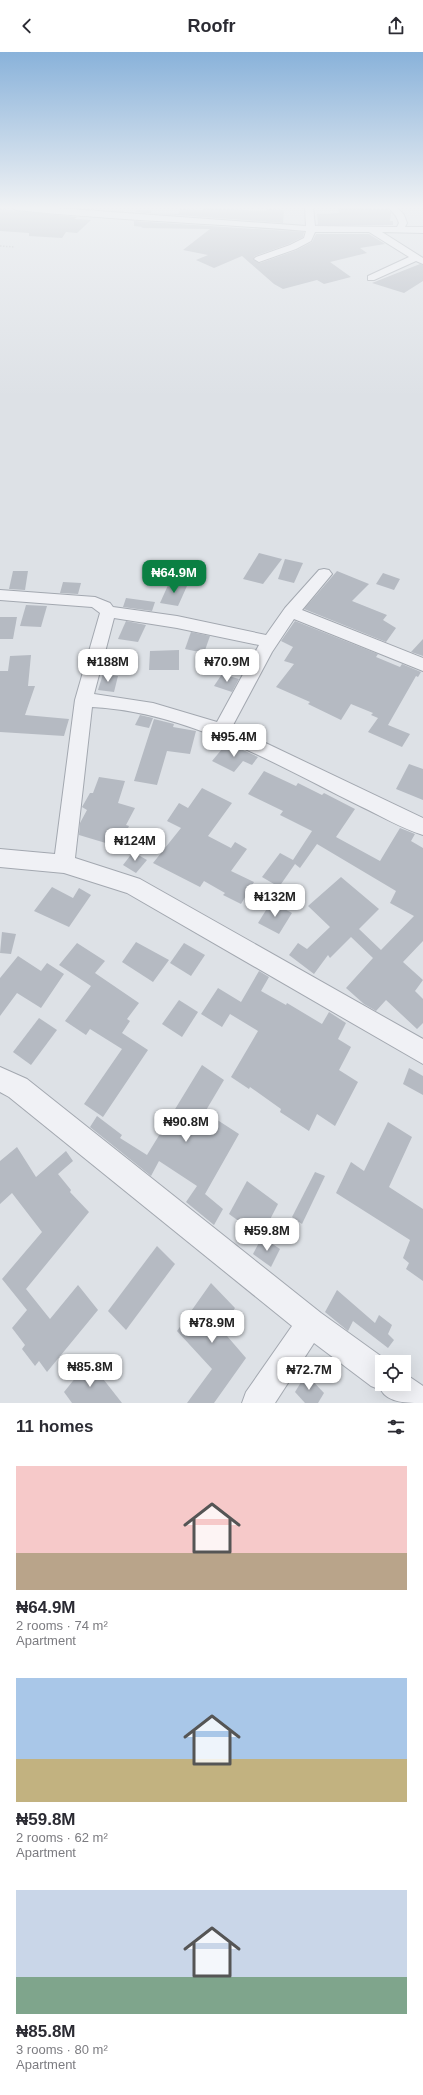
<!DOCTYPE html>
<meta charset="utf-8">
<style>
:root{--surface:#fff;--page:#f7f7f7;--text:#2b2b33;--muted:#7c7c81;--accent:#0b8043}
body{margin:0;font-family:Helvetica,sans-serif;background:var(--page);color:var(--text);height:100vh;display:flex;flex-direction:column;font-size:15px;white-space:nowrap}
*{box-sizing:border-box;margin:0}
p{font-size:13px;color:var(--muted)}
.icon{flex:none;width:22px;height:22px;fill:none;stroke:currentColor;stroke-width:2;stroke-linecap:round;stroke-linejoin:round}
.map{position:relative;height:1351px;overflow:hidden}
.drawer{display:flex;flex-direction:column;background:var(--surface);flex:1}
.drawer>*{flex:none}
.tools{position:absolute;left:375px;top:1303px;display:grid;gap:8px}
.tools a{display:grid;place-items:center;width:36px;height:36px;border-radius:0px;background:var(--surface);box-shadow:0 4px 16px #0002;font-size:20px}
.price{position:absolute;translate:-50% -34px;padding:0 9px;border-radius:8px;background:#fff;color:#222;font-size:13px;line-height:26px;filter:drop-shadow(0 1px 2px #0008)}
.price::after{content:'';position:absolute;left:50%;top:24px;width:12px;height:9px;margin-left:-6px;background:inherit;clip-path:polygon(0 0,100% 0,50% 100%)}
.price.active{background:var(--accent);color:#fff}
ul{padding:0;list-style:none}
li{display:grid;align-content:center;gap:8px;height:212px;padding:0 16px}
li span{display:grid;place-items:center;height:124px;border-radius:0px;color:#555}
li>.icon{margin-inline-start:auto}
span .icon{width:72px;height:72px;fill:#fffc;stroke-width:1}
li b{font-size:17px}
h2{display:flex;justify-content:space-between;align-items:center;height:48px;padding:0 16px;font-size:17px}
header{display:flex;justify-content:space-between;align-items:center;height:52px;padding:0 16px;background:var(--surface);font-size:18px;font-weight:600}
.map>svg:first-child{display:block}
.building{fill:#b5bac2}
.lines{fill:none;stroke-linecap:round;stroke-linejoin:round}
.minor-casing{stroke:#a3a8b0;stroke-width:2}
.path{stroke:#bcbfc5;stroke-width:1.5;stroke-dasharray:1.5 1.5;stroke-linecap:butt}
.minor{fill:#f0f1f5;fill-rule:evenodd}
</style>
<header><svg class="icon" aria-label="back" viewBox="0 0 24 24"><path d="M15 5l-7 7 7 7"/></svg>Roofr<svg class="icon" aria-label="share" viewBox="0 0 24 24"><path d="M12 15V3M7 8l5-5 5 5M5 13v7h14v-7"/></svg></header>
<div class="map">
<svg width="423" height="1351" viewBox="0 0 423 1351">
<rect width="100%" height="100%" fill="#dde1e6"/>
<g class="building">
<path d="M203,156L267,159V157L284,158L283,171L136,160V158H151V161L178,162L180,157L202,158Z"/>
<path d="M338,156L388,157L391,161L390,169H393V173H316L318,172L317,162L339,161Z"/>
<path d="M0,157L77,165L74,167L91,168L77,181L66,180L62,186L29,184V181L0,179Z"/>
<path d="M134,169L304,180L303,185L289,192L255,204L253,207L260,211L297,198L312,190L316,182H369L385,192L360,196L367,201L330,210L351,225L324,232L317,228L283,237L274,232L242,204L214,216L196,208L208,203L183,198L210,177L141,176L143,175L134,174Z"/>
<path d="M420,212L423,213V229L404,241L372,231Z"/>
<path d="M259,501L282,507L263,532L243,527Z"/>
<path d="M285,507L303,511L294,531L278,527Z"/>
<path d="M13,519H28L25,538L9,537Z"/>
<path d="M337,519L369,532L352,549L387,563L383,568L396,576L386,590L304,557Z"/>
<path d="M383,521L400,527L394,538L376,532Z"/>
<path d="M63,530L81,531L78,542L60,541Z"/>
<path d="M169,531L187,534L178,554L160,551Z"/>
<path d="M126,546L155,550L152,559L123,555Z"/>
<path d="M26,553L47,554L41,575L20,574Z"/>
<path d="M0,565H17L13,587H0Z"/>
<path d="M126,569L146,573L138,590L118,587Z"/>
<path d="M295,569L378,602L376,605L400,615L402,612L421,620L418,625L416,624L388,673L410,682L402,695L368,680L378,666L371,663L373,661L351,652L341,668L308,652L310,650L276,635L294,612L284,609L293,595L281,589Z"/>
<path d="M191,580L210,584L204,601L185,597Z"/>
<path d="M423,587V604L411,600Z"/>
<path d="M179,598V618H149L150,599Z"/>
<path d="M31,603L28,634H35L25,663L69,667L64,684L0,680V619H8L10,604Z"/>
<path d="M103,622L118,624L114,640L98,638Z"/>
<path d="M222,622L239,627L232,640L214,634Z"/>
<path d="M140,663L153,666L149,676L135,673Z"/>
<path d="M154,667L174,672L173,675L196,679L190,702L167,699L157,733L134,729Z"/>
<path d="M227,691L230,692L258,705L252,713L243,709L234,720L212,709Z"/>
<path d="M409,712L423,717V748L396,737Z"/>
<path d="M264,719L296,734L298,731L322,743L324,741L355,757L336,785L380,809L400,776L415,782L411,789L423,796V889L403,910L423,928L415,939L423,947V971L417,977L386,948L376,959L364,952L346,936L373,906L351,885L330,906L328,903L314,922L289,903L298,891L307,897L330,875L308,854L341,825L379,857L359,877L381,898L414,864L390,851L396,839L317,792L300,816L295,812L279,835L262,825L280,801L293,808L312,779L280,763L283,759L248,742Z"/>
<path d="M99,725L125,729L118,751L135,756L126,773L129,774L119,795L79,783L80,771L87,758L82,755L90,741H93Z"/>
<path d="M202,736L232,751L208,784L231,796L235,790L247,797L231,819L254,830L241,852L223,843L225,841L204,829L200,835L153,811L181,776L167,769L179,751L188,756Z"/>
<path d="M133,800L147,808L136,821L123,813Z"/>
<path d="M52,835L73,846L79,836L91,843L69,875L34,859Z"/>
<path d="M271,850L292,861L279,882L258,871Z"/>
<path d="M2,880L16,882L11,902L0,901Z"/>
<path d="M136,890L169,908L153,930L122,910Z"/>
<path d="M77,891L105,909L95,921L139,951L127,967L130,969L122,981L148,998L103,1065L84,1052L122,997L90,977L86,983L65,969L91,934L59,913Z"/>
<path d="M184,891L205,903L191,924L170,911Z"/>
<path d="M18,904L41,919L47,911L64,922L41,956L17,941L0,964V926Z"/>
<path d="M259,919L269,925L261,939L286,953L287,951L322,972L329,960L346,971L338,987L351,995L339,1018L358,1030L335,1074L317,1062L309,1079L280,1060L281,1057L250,1035L249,1037L231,1025L258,979L230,962L222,975L201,962L218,936L241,950Z"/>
<path d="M179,948L198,960L182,985L162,972Z"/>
<path d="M39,966L57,978L31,1013L13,1000Z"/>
<path d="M202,1013L224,1028L205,1060L239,1082L205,1142L223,1157L214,1173L186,1150L197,1134L159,1109L151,1124L90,1075L97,1064L122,1083L120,1086L147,1103Z"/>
<path d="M409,1016L423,1024V1043L403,1032Z"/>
<path d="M388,1070L412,1085L389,1135L423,1157V1229L406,1217L409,1211L403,1206L410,1188L336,1141L351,1110L364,1119Z"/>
<path d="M17,1095L36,1125L66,1099L73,1109L58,1122L71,1138L70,1140L89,1160L26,1237L50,1267L78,1233L98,1258L47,1320L39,1309L35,1314L22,1297L25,1293L12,1276L27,1258L2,1227L42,1180L12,1141L0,1152V1109Z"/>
<path d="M315,1120L325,1124L302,1172L292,1165Z"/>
<path d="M247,1129L278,1152L261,1185L229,1162Z"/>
<path d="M262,1185L280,1197L271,1215L253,1202Z"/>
<path d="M157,1194L175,1212L126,1278L108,1259Z"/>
<path d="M211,1231L235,1256L221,1277L246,1306L214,1351H187L212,1317L177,1279Z"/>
<path d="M337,1238L375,1271L379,1263L392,1273L388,1282L394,1288L388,1296L353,1269L348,1279L325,1260Z"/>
<path d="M89,1309L122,1351H72L64,1340Z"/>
<path d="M306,1322L324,1341L318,1351H305L295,1340Z"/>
</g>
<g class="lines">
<g class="minor-casing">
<g id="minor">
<path d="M12,155H43L306,174L305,155H313L315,174L397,175L399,171L396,164L388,155H397L404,163L407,171L405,175H423V181L382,180L423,206V212L416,209L374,228H368V224L409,205L369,180H315L311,189L296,197L259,210L254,207L256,205L290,193L304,186L306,179C209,171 112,168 16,158Z"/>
<path d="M324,517L329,518L332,522L302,558L423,606V619L294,567L272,600L232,675L423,766V783C401,776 381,764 360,754C275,712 189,660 92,655L75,806L140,827L423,987V1012L127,841L64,821L0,815V797L55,802L75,648L100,561L92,555L0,548V538L95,545L110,551L113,555L177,564L266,583L285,556L319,518ZM114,566L177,576L259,593L217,670L153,651L94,642Z"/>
<path d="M0,1015L27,1027L321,1261L389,1310H382V1332H404V1321L423,1334V1351C408,1351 388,1351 381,1338L371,1334L314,1291L275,1351H242L246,1340L292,1274L9,1045L0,1040Z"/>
</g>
</g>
<path class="path" d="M0,194L15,195"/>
<use href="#minor" class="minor"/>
</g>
<linearGradient id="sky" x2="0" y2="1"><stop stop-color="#89b2da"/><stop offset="0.45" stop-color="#f0f2f4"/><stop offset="1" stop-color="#f0f2f4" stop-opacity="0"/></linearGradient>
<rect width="423" height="345" fill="url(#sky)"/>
</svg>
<div class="tools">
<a><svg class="icon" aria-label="locate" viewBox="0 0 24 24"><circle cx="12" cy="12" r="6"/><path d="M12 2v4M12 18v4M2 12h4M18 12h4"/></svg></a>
</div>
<b class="price active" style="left:174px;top:542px">₦64.9M</b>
<b class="price" style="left:108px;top:631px">₦188M</b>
<b class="price" style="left:227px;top:631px">₦70.9M</b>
<b class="price" style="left:234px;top:706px">₦95.4M</b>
<b class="price" style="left:135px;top:810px">₦124M</b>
<b class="price" style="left:275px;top:866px">₦132M</b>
<b class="price" style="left:186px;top:1091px">₦90.8M</b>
<b class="price" style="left:267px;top:1200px">₦59.8M</b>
<b class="price" style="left:212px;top:1292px">₦78.9M</b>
<b class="price" style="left:90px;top:1336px">₦85.8M</b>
<b class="price" style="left:309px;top:1339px">₦72.7M</b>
</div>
<section class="drawer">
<h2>11 homes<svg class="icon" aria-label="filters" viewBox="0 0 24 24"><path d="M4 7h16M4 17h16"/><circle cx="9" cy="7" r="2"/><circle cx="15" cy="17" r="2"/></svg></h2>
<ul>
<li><span style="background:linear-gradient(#f6c9c9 70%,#b9a48a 0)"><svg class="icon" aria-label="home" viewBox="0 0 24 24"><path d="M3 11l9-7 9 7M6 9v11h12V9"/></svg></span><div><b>₦64.9M</b><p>2 rooms · 74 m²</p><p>Apartment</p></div></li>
<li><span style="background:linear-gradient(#a9c7e8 65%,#c2b280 0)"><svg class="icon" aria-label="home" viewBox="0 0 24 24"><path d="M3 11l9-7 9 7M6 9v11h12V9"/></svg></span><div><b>₦59.8M</b><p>2 rooms · 62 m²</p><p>Apartment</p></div></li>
<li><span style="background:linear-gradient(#c9d6e8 70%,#7fa58c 0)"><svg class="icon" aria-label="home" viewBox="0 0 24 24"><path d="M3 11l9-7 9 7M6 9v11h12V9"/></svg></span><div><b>₦85.8M</b><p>3 rooms · 80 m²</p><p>Apartment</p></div></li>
</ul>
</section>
